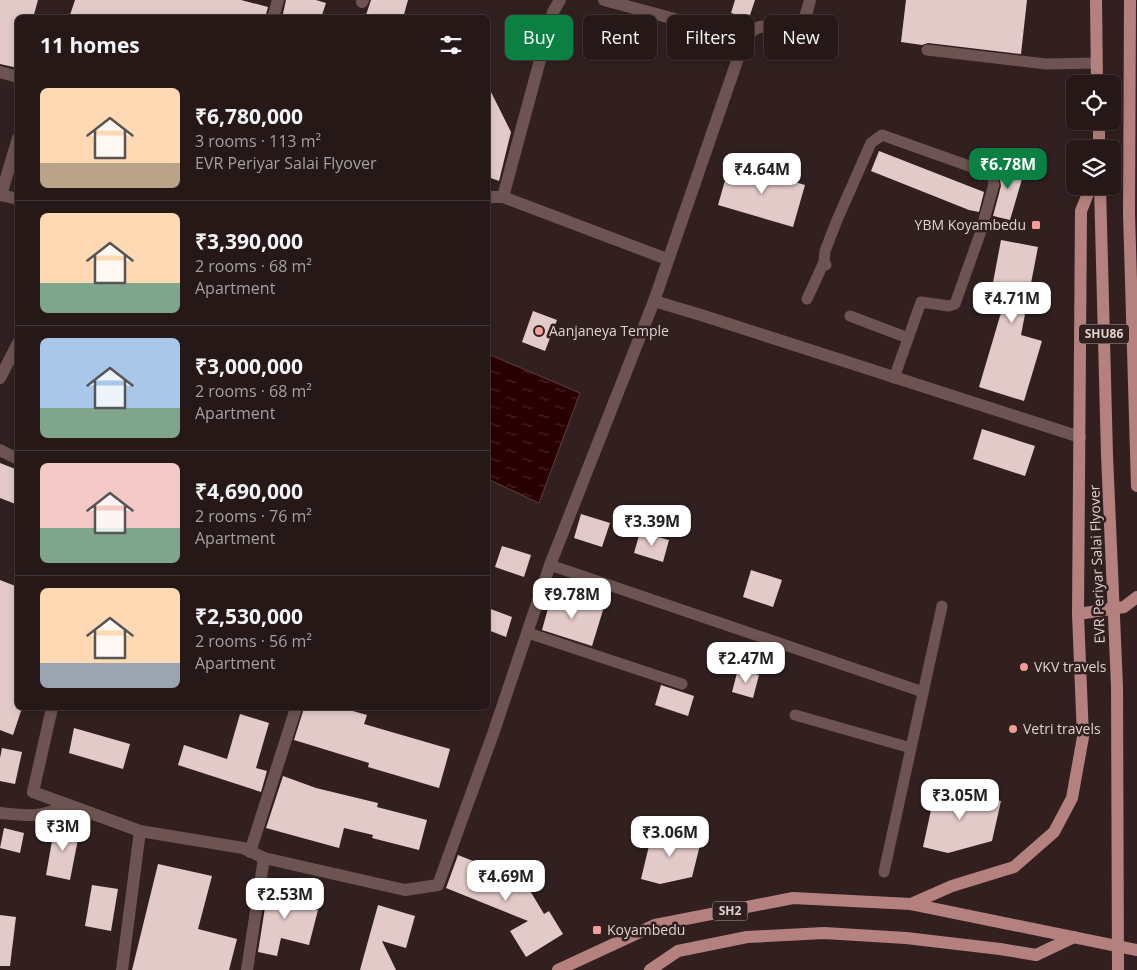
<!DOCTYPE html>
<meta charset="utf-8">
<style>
:root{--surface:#251817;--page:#2d2120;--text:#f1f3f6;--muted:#a3a0a1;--line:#423736;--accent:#0b8043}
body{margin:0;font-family:"Open Sans",sans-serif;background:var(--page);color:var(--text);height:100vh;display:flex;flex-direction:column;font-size:19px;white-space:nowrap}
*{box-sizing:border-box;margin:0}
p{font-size:16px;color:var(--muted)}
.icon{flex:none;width:28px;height:28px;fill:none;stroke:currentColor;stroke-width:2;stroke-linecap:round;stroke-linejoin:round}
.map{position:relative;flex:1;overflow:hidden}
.drawer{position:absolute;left:15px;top:15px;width:475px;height:695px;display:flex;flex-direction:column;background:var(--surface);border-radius:8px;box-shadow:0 2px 8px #0003,0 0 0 1px var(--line)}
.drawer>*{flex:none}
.top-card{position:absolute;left:505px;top:15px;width:475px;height:45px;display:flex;gap:10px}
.controls{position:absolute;left:1066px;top:75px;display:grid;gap:10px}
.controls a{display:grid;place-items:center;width:55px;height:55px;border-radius:8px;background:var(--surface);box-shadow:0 2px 8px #0003,0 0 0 1px var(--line);font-size:25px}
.price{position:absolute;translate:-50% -42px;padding:0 11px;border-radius:10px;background:#fff;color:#222;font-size:16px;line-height:32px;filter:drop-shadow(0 1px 2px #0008)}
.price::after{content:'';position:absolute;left:50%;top:30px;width:15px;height:11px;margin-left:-8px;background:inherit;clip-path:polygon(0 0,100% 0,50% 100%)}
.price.selected{background:var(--accent);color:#fff}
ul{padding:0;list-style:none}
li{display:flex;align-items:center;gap:15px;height:125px;padding:0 25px}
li+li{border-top:1px solid var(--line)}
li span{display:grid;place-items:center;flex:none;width:140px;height:100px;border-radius:8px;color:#555}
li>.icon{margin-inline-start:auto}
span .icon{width:60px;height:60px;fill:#fffc;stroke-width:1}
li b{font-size:21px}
h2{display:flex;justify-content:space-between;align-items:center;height:60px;padding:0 25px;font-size:21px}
.pill{padding:0 18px;border-radius:8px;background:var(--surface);box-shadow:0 2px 8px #0003,0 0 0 1px var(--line);font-size:18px;line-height:45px}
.pill.selected{background:var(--accent);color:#fff}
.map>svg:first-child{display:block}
.water{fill:url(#water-ripples);stroke:#603f40}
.building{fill:#e2cac8}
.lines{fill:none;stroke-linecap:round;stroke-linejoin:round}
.lane{stroke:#6d5452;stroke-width:11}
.street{stroke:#6d5452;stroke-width:12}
.primary{stroke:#b5817e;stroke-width:12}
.primary-bridge{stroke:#b5817e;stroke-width:12}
.poi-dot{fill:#f59c96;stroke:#31201f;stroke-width:2}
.labels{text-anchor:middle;stroke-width:5;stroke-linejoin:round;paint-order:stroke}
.shield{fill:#31201f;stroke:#ab9d9c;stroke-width:1}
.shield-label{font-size:12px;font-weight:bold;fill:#dfd3d2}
.poi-label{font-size:14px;fill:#dfd3d2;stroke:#31201f;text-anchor:start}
.street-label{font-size:14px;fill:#dfd3d2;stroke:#31201f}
</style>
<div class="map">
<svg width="1137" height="970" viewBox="0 0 1137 970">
<defs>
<pattern id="water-ripples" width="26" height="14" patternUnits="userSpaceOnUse" patternTransform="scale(1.25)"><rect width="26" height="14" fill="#290001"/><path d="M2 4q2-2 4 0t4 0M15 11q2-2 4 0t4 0" fill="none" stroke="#482425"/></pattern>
</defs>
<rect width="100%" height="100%" fill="#31201f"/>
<path class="water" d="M488,354L580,393L539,503L488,479Z"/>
<g class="building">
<path d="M0,0H38L33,18H18V68L0,64Z"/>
<path d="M75,0H241L268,7L265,18H69Z"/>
<path d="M286,0H316L326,3L321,18H282Z"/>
<path d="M371,0H408L403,18H365Z"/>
<path d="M735,0H755L749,18L731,13Z"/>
<path d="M906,0H1027L1021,54L928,43L922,45L901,42Z"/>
<path d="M488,86L511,132L499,181L488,177Z"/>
<path d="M879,151L984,192L979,212L969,210L871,171Z"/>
<path d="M1002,162L1025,169L1010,220L993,216L1001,186L999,173Z"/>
<path d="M730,163L805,185L793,227L718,205Z"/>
<path d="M1001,240L1038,247L1021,335L1042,341L1024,401L979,387L1003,306L989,304Z"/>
<path d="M533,311L557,320L545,351L522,342Z"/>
<path d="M982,429L1035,446L1025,476L973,459Z"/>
<path d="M0,463L18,470V505L0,498Z"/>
<path d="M581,514L610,523L602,547L574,538Z"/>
<path d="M640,532L669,540L663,562L634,553Z"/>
<path d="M502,546L531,555L524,577L495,567Z"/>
<path d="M751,570L782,580L773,607L743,597Z"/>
<path d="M0,580L18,587V708H22L13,735L0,730Z"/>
<path d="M552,594L603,610L592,646L542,630Z"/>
<path d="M488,608L512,617L506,637L488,630Z"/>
<path d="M738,669L759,675L753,698L732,692Z"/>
<path d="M661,685L694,696L688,716L655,705Z"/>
<path d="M304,708H342L367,715L364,724L450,749L439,788L368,767L369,763L294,740Z"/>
<path d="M240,714L269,723L256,768L267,771L261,792L178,765L184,745L227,759Z"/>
<path d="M74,728L130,744L123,769L69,753Z"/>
<path d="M2,748L22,752L15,784L0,781V758Z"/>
<path d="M283,776L316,788L378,803L377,807L427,820L419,850L372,838L373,835L344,828L339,848L266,828Z"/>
<path d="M936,787L1001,801L992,841L948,853L923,847Z"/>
<path d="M55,824L80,829L70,880L46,875Z"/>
<path d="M4,828L24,833L20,853L0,848Z"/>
<path d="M653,829L701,841L692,877L660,884L641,879Z"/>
<path d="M458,855L531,884L529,889L544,914L549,911L563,934L526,957L510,931L528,921L446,888Z"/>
<path d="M158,864L212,876L198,929L237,939L229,970H132Z"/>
<path d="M269,882L292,887L289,903L318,910L309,945L281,938L277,956L258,952Z"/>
<path d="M92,885L118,889L111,931L85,926Z"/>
<path d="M378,905L415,916L406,948L382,941L396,970H360Z"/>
<path d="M0,915L16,917L10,966H0Z"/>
</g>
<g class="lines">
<g class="lane">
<path d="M927,50L1046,64L1097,63"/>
<path d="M826,265L824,262L825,251L837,220L871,143L882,135L983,171L992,176L994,184L981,231L955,304L949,306L921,302L894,378"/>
<path d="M807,299L824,262"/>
<path d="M850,316L908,338"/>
<path d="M550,565L923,692"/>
<path d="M528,633L682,684"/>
<path d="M795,715L911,748"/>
<path d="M884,872L942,606"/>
</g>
<g class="street">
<path d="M604,0L745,38"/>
<path d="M362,2L363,0"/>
<path d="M273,18L278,0"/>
<path d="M0,72L18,77"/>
<path d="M18,138L1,195L18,199"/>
<path d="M488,197H503L667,259"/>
<path d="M503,197L553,12L560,0"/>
<path d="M654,301L701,315L1080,437"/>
<path d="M0,378L18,343"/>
<path d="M0,450L18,459"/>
<path d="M52,708L33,792L140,831L243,848L264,858L405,890L438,885L493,734L550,565L654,301L745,38C749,35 752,30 757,28C763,25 768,27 773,29C801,36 804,24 810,0"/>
<path d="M0,813C29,816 41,818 67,805"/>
<path d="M250,852L296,708"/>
<path d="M122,970L140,831"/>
<path d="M247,970L264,858"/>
</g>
<g class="primary">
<path d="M1096,0L1097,84"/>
<path d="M1130,0L1129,213L1137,486"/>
<path d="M1099,121V149"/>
<path d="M1100,186L1107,455"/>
<path d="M1078,614L1124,607L1137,597"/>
<path d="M911,904L952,886L1014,867L1054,832L1072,798L1083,737L1078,614L1081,211L1091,186"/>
<path d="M558,970L655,925L793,898L911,904L1137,950"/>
<path d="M650,970L678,951L747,937L824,933L906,938L1000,949L1036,955L1074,937"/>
</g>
<path class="primary-bridge" d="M1107,455L1117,686L1118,970"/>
</g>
<g class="poi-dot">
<rect x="1031" y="220" width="10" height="10" rx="2.5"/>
<circle cx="539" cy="331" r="5"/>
<circle cx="1024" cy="667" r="5"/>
<circle cx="1013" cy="729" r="5"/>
<rect x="592" y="925" width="10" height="10" rx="2.5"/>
</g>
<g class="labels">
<g class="shield">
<rect x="1079" y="324.5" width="50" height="19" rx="4"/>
<rect x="712.5" y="901.5" width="35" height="19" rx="4"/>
</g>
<g class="shield-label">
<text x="1104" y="338">SHU86</text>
<text x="730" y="915">SH2</text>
</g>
<g class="poi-label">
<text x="1026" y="230" text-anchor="end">YBM Koyambedu</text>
<text x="549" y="336">Aanjaneya Temple</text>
<text x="1034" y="672">VKV travels</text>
<text x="1023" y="734">Vetri travels</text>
<text x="607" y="935">Koyambedu</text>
</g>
<g class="street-label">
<text transform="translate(1097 564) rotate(-92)" y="5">EVR Periyar Salai Flyover</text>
</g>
</g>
</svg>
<div class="controls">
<a><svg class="icon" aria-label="locate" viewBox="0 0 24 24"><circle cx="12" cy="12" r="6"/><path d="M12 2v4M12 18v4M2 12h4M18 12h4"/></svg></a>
<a><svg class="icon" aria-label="layers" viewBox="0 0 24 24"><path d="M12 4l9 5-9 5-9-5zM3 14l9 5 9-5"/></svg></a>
</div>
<b class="price selected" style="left:1008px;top:190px">₹6.78M</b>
<b class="price" style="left:762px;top:195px">₹4.64M</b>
<b class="price" style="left:1012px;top:324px">₹4.71M</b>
<b class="price" style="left:652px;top:547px">₹3.39M</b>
<b class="price" style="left:572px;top:620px">₹9.78M</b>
<b class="price" style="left:746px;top:684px">₹2.47M</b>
<b class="price" style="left:960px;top:821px">₹3.05M</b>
<b class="price" style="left:63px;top:852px">₹3M</b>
<b class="price" style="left:670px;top:858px">₹3.06M</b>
<b class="price" style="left:506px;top:902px">₹4.69M</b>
<b class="price" style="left:285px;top:920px">₹2.53M</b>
<div class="top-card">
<a class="pill selected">Buy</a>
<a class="pill">Rent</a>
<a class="pill">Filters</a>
<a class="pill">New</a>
</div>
<section class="drawer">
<h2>11 homes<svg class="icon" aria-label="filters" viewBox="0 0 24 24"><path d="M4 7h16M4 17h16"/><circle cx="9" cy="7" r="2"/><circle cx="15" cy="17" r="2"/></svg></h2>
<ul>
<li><span style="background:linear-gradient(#ffd9b3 75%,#b9a48a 0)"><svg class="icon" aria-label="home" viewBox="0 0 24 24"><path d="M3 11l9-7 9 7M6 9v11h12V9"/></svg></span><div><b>₹6,780,000</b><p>3 rooms · 113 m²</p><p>EVR Periyar Salai Flyover</p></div></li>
<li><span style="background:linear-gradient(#ffd9b3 70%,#7fa58c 0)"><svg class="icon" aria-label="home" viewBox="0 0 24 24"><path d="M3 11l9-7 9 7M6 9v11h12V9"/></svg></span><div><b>₹3,390,000</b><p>2 rooms · 68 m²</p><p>Apartment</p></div></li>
<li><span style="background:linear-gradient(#a9c7e8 70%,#7fa58c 0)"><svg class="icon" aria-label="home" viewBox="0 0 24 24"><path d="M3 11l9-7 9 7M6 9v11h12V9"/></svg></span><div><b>₹3,000,000</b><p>2 rooms · 68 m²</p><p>Apartment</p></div></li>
<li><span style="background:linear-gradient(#f6c9c9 65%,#7fa58c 0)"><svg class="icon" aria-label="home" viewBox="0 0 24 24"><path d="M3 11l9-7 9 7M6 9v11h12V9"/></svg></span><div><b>₹4,690,000</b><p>2 rooms · 76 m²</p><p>Apartment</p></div></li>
<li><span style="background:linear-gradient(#ffd9b3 75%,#9aa5b1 0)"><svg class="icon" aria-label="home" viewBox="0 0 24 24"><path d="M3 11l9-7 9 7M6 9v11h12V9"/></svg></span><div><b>₹2,530,000</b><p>2 rooms · 56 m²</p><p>Apartment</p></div></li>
</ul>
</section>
</div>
